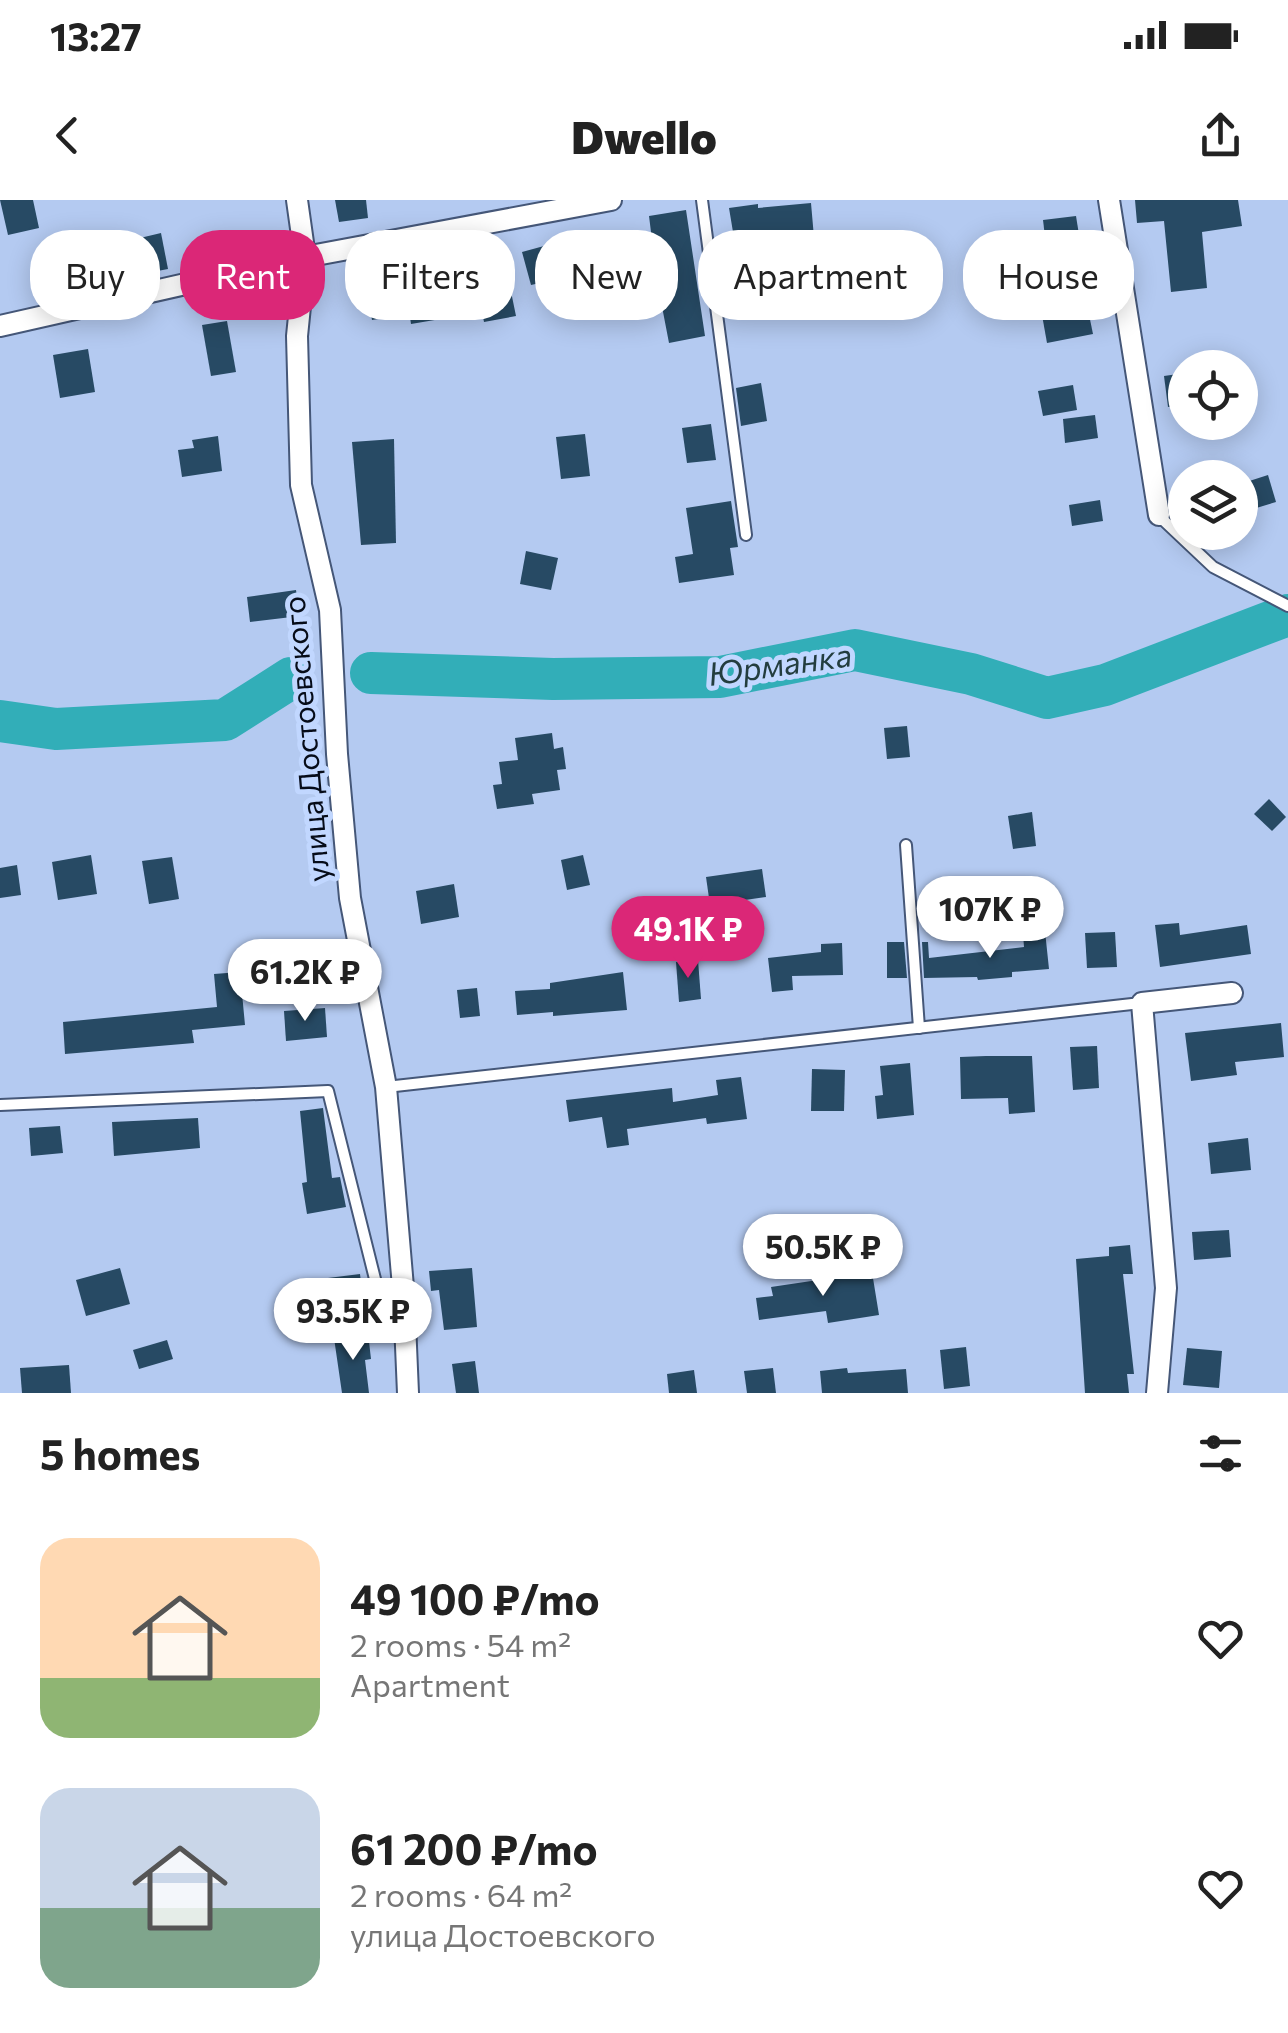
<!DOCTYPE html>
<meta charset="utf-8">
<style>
:root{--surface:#fff;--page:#f2f2f2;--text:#222;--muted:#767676;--accent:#db2777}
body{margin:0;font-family:Commissioner,sans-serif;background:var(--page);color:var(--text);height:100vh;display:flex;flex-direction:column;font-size:38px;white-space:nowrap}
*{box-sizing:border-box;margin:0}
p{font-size:32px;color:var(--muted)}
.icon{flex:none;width:55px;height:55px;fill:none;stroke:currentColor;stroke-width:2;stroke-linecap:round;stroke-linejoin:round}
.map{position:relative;height:1193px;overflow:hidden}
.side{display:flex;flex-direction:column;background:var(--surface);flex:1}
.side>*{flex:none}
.guide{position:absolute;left:30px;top:30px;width:1230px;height:90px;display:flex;gap:20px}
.controls{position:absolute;left:1168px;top:150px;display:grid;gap:20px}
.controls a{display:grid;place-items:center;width:90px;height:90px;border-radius:50%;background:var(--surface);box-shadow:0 5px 25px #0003;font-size:50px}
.price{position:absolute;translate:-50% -85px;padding:0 22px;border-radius:35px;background:#fff;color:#222;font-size:32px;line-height:65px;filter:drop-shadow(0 2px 5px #0008)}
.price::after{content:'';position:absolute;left:50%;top:60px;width:30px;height:22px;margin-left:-15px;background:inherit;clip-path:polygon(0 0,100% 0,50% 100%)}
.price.on{background:var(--accent);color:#fff}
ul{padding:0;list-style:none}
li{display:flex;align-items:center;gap:30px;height:250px;padding:0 40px}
li span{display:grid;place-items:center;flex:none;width:280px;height:200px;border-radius:30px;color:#555}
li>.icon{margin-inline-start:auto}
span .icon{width:120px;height:120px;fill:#fffc;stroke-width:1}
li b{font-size:42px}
h2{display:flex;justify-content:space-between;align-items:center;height:120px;padding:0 40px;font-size:42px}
.chip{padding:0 35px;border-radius:40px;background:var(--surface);box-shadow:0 5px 25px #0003;font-size:35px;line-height:90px}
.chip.on{background:var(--accent);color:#fff}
.status{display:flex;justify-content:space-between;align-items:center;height:70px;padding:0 50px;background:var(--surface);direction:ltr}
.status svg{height:28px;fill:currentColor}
header{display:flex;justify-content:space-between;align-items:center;height:130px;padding:0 40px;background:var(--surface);font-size:45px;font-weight:800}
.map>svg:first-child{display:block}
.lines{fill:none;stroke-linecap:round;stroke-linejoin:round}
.river{stroke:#32aeb8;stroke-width:42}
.building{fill:#274a64}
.lane-casing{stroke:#455778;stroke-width:14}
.street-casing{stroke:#455778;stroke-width:24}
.lane{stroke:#fff;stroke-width:10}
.street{stroke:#fff;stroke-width:20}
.labels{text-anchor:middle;stroke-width:10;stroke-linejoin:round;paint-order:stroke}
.street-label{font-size:30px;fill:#060c19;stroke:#c1d7ff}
.water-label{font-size:32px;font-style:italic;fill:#233d3f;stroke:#c1d7ff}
</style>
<div class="status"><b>13:27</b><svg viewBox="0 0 49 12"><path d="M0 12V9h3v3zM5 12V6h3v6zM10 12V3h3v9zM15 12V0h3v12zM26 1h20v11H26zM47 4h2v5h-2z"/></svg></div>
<header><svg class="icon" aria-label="back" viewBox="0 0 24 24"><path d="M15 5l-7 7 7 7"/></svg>Dwello<svg class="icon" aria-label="share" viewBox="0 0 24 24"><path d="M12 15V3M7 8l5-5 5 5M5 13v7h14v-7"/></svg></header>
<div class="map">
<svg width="1288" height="1193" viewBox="0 0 1288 1193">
<rect width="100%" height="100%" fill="#b4caf1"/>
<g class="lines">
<g class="river">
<path d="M371,473L553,479L720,477L855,450L971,474L1047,498L1105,485L1288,415"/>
<path d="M0,521L56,529L225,520L291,478"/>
</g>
</g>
<g class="building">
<path d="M0,0H33L39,28L8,35Z"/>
<path d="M335,0H366L368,18L339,22Z"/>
<path d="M1135,0H1238L1242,26L1202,32L1207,88L1171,92L1164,21L1137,23Z"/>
<path d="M811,3L815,49L791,52L790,35L735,44L729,8L758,4V8Z"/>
<path d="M686,10L705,136L669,143L659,91L598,104L588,53L652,40L649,16Z"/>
<path d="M1076,16L1080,41L1046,45L1043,20Z"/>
<path d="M161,33L168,69L147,73L140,38Z"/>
<path d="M544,46L553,80L531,85L522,52Z"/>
<path d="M89,63L93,86L60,91L56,68Z"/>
<path d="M456,63L460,87L508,77L516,116L484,122L482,112L411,124L407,97L436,92L432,67Z"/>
<path d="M389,73L397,116L372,120L364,78Z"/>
<path d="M1087,105L1093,134L1047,143L1042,115Z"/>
<path d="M227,121L236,172L211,176L202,125Z"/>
<path d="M88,149L95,192L60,198L53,155Z"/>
<path d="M1185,173V205L1168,207L1164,176Z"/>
<path d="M761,183L767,221L741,226L736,188Z"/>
<path d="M1073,185L1077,210L1043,216L1038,191Z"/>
<path d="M1095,215L1098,238L1065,243L1063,219Z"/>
<path d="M711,224L716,260L687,263L682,228Z"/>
<path d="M585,234L590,276L561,279L556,237Z"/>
<path d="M218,236L222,271L182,277L178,250L194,248L192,240Z"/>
<path d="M394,239L396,343L361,345L352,242Z"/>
<path d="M1268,275L1276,302L1240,313V284Z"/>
<path d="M1100,300L1103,321L1072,326L1069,305Z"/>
<path d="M731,301L738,347L730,348L734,375L679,383L675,357L693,354L686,308Z"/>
<path d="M526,351L558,358L551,390L520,384Z"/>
<path d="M296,390L300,416L250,422L247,397Z"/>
<path d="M907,526L910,557L887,559L884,528Z"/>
<path d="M552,533L554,549L563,547L566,569L557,570L560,590L532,594L534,604L497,609L493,585L502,584L499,562L518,560L515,538Z"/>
<path d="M1269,599L1286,617L1272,631L1254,614Z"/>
<path d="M1032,612L1036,646L1013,649L1008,616Z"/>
<path d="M91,655L97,694L58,700L52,662Z"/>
<path d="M583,655L590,685L567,690L561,660Z"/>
<path d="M172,657L179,699L149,704L142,661Z"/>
<path d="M17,665L21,695L0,698V668Z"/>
<path d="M762,669L766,697L710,705L706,677Z"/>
<path d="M454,684L459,717L421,724L416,691Z"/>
<path d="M1179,723L1180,735L1247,725L1251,754L1160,767L1155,725Z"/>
<path d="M1045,731L1049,769L1012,772V777L978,780L977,777L924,778L922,742H928L929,758L1024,747L1023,734Z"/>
<path d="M1115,732L1117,767L1087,768L1085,733Z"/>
<path d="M887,742H904L907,778H887Z"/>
<path d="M842,743L843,775L792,776L793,790L772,792L768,758L821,752V744Z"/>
<path d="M698,760L701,799L679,802L676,762Z"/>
<path d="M240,772L245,825L192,830L194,843L65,854L63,822L217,807L214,774Z"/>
<path d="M623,772L627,810L553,816V812L517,815L515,791L550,789V783Z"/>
<path d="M477,788L480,816L460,818L457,790Z"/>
<path d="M325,808L327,837L286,841L284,811Z"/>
<path d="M1281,823L1284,857L1235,862L1237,875L1191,881L1185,833Z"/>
<path d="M1097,846L1099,888L1073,890L1070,847Z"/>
<path d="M986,856H1032L1035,912L1009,914L1008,898L961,899L960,857Z"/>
<path d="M910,863L914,915L877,919L875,896L883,895L880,866Z"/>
<path d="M812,869L845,870L844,911H811Z"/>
<path d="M741,877L747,919L707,924L706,918L627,929L629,945L607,948L602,917L569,922L566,900L672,888L673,902L718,895L716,880Z"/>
<path d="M323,908L332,978L340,977L346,1007L307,1014L302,983L307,982L300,911Z"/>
<path d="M198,918L200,948L114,956L112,922Z"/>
<path d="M60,926L63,953L31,956L29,928Z"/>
<path d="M1248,938L1251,970L1211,974L1208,943Z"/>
<path d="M1229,1030L1231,1057L1194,1060L1192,1032Z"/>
<path d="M1130,1045L1133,1074H1123L1134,1174H1127L1129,1193H1085L1076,1059L1109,1056V1047Z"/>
<path d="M120,1068L130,1104L86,1116L76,1080Z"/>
<path d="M472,1068L477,1127L444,1130L439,1090L431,1091L429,1071Z"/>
<path d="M872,1072L879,1115L828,1123L826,1111L759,1120L756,1098L773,1096L771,1087Z"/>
<path d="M360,1074L363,1099L322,1104L320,1079Z"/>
<path d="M368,1133L371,1159L365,1160L369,1193H342L334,1138Z"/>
<path d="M167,1140L173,1159L139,1169L133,1150Z"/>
<path d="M966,1147L970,1186L944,1189L940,1150Z"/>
<path d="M1187,1148L1222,1151L1219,1188L1183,1185Z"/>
<path d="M475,1161L479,1193H456L452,1164Z"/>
<path d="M69,1165L71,1193H22L20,1168Z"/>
<path d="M773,1168L776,1193H747L744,1171Z"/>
<path d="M847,1168L848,1173L906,1169L908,1193H822L820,1171Z"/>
<path d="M694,1170L697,1193H669L667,1174Z"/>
</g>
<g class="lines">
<g class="lane-casing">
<g id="lane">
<path d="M702,0L746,335"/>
<path d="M1159,316L1213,367L1288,406"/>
<path d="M906,645L919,828"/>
<path d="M386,887L1141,803"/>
<path d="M0,905L328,891L382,1107L405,1124"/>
</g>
</g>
<g class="street-casing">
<g id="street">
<path d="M297,0L305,57L297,136L301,285L330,410L337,554L350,698L386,887L404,1099L408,1193"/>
<path d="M1109,0L1159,315"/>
<path d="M0,126L305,57L611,0"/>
<path d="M1157,1193L1166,1088L1142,803L1232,793"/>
</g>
</g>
<use href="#lane" class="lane"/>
<use href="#street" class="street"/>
</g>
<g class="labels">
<g class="street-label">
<text transform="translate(307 539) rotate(-95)" y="10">улица Достоевского</text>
</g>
<g class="water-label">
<text transform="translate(780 465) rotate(-8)" y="11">Юрманка</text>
</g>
</g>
</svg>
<div class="controls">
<a><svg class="icon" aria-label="locate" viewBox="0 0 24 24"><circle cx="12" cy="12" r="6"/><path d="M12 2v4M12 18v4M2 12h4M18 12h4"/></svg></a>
<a><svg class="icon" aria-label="layers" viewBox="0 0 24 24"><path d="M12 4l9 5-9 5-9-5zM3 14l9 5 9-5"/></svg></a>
</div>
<b class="price" style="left:990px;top:761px">107K ₽</b>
<b class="price on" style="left:688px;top:781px">49.1K ₽</b>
<b class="price" style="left:305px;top:824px">61.2K ₽</b>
<b class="price" style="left:823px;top:1099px">50.5K ₽</b>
<b class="price" style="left:353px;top:1163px">93.5K ₽</b>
<div class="guide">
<a class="chip">Buy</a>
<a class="chip on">Rent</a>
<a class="chip">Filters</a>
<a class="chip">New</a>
<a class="chip">Apartment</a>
<a class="chip">House</a>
</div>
</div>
<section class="side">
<h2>5 homes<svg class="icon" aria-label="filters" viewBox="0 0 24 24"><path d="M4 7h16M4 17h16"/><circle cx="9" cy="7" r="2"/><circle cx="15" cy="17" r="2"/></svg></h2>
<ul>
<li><span style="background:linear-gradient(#ffd9b3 70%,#8fb573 0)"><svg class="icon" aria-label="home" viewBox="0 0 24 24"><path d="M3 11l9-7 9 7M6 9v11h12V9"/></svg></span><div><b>49 100 ₽/mo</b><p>2 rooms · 54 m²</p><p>Apartment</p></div><svg class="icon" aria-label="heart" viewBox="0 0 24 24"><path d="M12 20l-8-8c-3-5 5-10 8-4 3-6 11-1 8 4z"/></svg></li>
<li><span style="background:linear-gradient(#c9d6e8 60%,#7fa58c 0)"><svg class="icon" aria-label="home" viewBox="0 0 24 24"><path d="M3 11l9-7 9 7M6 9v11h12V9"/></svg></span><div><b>61 200 ₽/mo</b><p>2 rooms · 64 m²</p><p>улица Достоевского</p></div><svg class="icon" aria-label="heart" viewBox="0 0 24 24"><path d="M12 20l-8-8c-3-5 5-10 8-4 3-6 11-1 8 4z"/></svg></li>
</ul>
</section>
